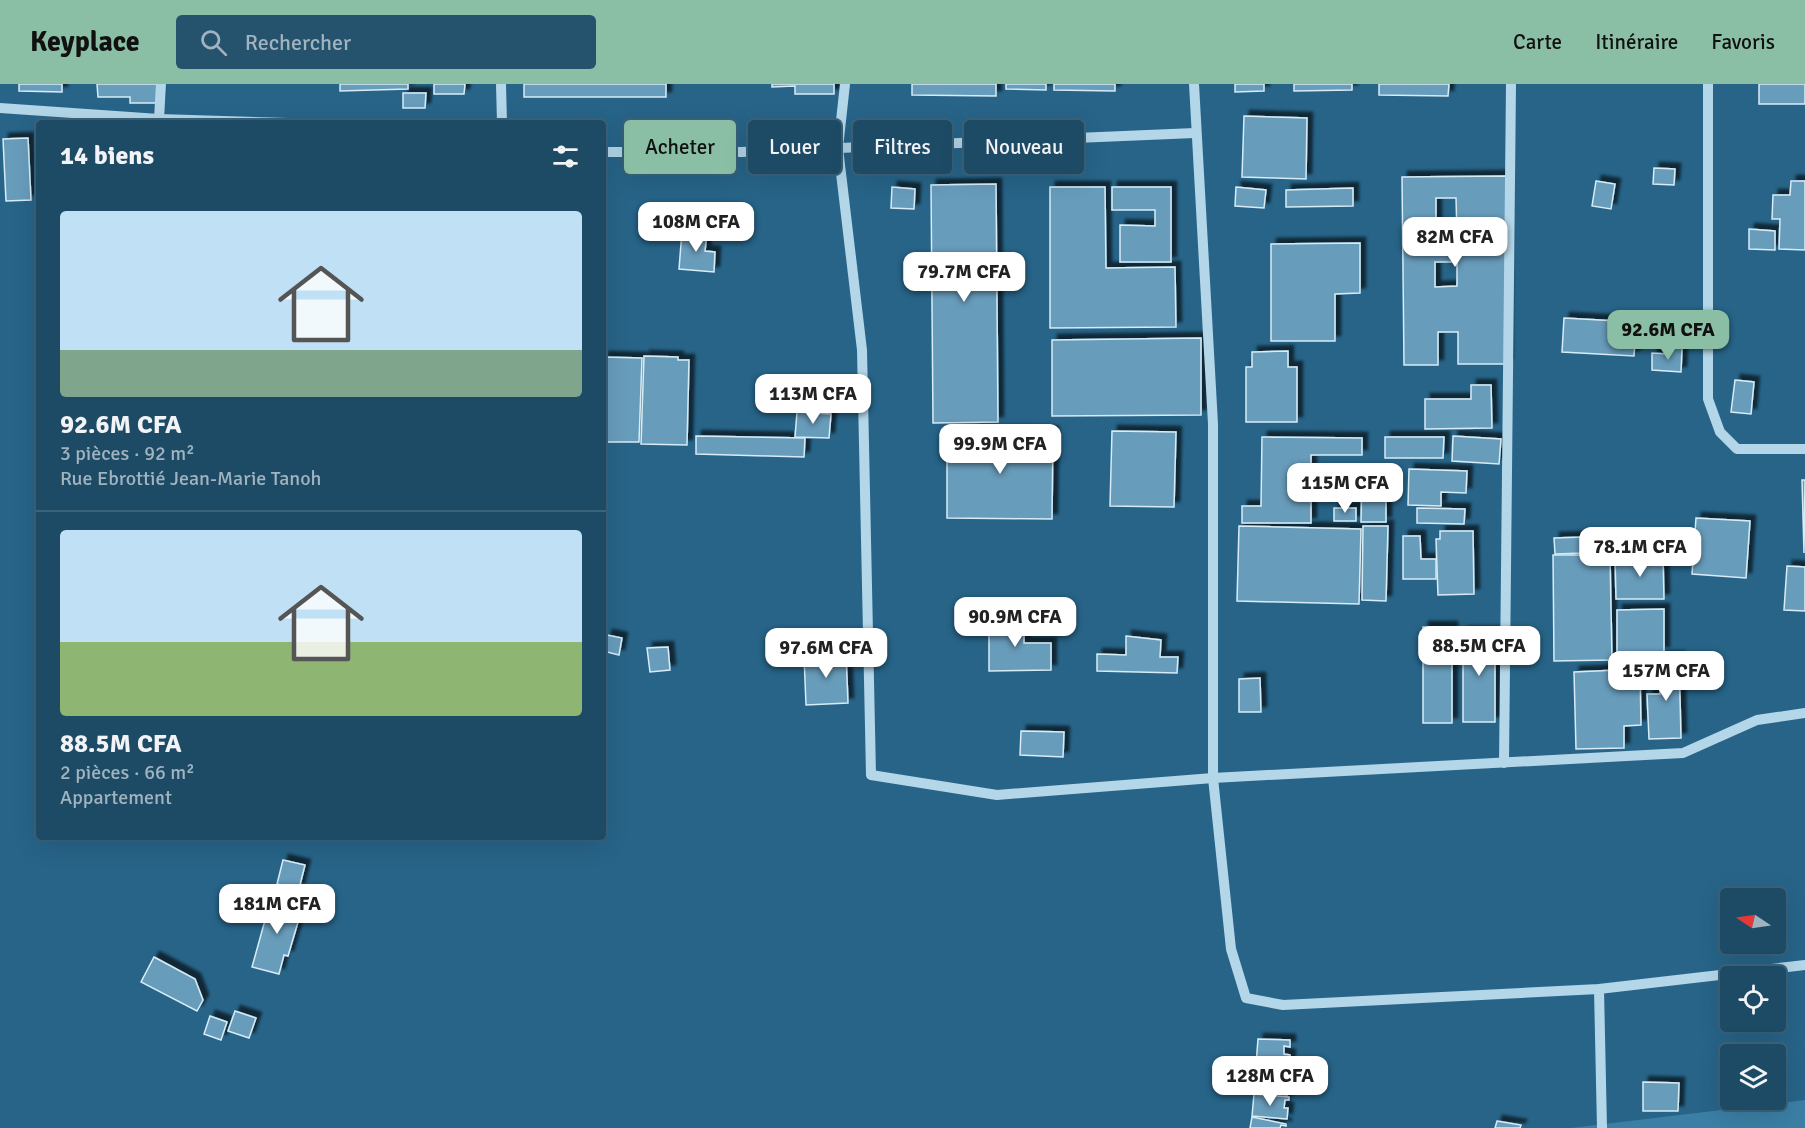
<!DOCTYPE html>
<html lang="fr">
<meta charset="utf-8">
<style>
:root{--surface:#1d4b66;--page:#25526c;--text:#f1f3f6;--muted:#a0b3bf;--line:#3b637a;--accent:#8abfa5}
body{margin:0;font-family:Signika,sans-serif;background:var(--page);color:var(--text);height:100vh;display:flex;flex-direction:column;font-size:22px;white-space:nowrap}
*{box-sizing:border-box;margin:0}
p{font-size:20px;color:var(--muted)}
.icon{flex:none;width:33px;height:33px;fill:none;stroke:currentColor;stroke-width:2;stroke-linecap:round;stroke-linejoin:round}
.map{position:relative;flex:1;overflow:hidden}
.panel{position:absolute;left:36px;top:36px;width:570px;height:720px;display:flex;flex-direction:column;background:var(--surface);border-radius:6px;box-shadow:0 6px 24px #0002,0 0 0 2px var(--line)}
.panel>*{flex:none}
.top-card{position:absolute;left:624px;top:36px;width:570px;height:54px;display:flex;gap:12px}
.needle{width:39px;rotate:283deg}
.fabs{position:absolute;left:1720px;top:804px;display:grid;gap:12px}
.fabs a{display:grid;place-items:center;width:66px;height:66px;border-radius:6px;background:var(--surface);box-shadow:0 6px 24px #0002,0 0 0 2px var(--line);font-size:30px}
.price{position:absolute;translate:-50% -51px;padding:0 14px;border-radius:12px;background:#fff;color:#222;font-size:20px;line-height:39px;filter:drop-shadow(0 2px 3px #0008)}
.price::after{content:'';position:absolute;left:50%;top:36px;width:18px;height:14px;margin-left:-9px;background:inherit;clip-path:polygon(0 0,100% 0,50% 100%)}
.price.selected{background:var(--accent);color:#111}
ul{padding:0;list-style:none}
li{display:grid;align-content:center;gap:12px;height:318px;padding:0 24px}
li+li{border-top:2px solid var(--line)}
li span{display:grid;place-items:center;height:186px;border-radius:6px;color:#555}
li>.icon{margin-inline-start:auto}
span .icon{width:108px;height:108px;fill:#fffc;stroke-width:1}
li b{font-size:26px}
h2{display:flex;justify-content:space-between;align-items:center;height:72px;padding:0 24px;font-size:26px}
.pill{padding:0 21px;border-radius:6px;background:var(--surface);box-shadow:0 6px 24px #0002,0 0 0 2px var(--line);font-size:21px;line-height:54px}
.pill.selected{background:var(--accent);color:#111}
header{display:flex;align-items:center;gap:36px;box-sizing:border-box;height:84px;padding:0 30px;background:var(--accent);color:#111}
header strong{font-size:28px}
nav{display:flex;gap:33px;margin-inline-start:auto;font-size:21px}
.search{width:420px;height:54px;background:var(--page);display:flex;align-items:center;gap:15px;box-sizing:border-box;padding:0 21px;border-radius:6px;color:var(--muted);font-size:22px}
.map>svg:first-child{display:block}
.green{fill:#3b7fa5}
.building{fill:#679cbb;stroke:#d7ecf7;stroke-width:1.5;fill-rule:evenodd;filter:url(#shadow)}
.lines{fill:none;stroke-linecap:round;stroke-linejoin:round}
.minor{stroke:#b3d6e9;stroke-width:10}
</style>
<header>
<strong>Keyplace</strong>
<div class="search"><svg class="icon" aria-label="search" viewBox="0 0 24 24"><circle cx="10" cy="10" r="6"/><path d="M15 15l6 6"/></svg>Rechercher</div>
<nav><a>Carte</a><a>Itinéraire</a><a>Favoris</a></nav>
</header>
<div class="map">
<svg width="1805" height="1044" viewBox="0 0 1805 1044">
<defs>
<filter id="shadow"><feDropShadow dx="5.5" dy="-5.5" stdDeviation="1.5" flood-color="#0009"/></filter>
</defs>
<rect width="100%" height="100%" fill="#276488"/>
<path class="green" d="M1805,1016V1044H1571Z"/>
<g class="building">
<path d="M19,0H62V8L19,7Z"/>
<path d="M97,0H158V19H130V13H98Z"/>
<path d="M340,0H408V5L340,7Z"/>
<path d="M434,0H465L464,10H434Z"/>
<rect x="524" y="0" width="142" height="13"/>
<path d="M772,0H834V10H795V2L772,3Z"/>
<path d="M912,0H996V12L912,11Z"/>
<path d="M1006,0H1046V6L1006,5Z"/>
<path d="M1054,0H1115V7L1054,6Z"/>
<path d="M1235,0H1264V7L1235,8Z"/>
<path d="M1294,0H1352V6L1294,7Z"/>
<path d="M1379,0H1449L1448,12L1379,11Z"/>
<rect x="1759" y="0" width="46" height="20"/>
<path d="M403,9H426L425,24H403Z"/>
<path d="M1244,32L1307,34L1306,95L1242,93Z"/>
<path d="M28,54L31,116L6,117L3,55Z"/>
<path d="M1654,84L1675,85L1674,101L1653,100Z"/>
<path d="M1506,92L1507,280H1458V248H1438V281H1404L1402,93ZM1436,114H1456L1457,152H1436ZM1435,178H1457V202L1435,203Z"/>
<path d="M1596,97L1615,100L1611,125L1592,122Z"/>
<path d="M1791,97H1805V166L1779,165L1780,135H1772L1773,111H1790Z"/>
<path d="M996,100L998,338L933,339L931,101Z"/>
<path d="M892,103L915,105L914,125L891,124Z"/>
<path d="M1050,103H1105L1106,184L1175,183L1176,243L1050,244Z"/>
<path d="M1112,103H1171V178H1120V141L1155,142V126H1112Z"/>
<path d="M1236,103L1266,106L1264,124L1235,122Z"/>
<path d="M1353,104V122L1286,123V106Z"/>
<path d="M1749,145L1775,147V166L1749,165Z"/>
<path d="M682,147L707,150L705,167L715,168L714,188L679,185Z"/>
<path d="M1360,159V209L1335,210V257H1271V160Z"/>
<path d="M1564,234L1636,238L1634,272L1562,268Z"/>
<path d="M1201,254V331L1052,332V256Z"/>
<path d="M1667,264H1682L1681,288L1652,286V269L1667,270Z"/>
<path d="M1288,267V283H1297V338H1246V283H1252V268Z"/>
<path d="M644,272L678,273V276H689L687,361L641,360Z"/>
<path d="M603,273L642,274L639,358H603Z"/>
<path d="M1735,296L1754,298L1751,330L1731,328Z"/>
<path d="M1471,301H1491L1492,344L1425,345V315H1471Z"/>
<path d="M797,328L831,330L829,354L795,353Z"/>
<path d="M947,347L1053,348L1052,435L947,434Z"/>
<path d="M1112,347L1176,348L1174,423L1110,422Z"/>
<path d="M696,352L805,354L804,373L696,370Z"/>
<path d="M1453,352L1501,355L1499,380L1452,377Z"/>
<path d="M1262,353L1362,354V371H1311V439H1242V422H1261Z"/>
<path d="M1385,353H1444L1443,374H1385Z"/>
<path d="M1409,385L1467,387L1466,409L1441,408V422L1408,421Z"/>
<path d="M1362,388H1377V400H1386V438H1361Z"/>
<path d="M1802,396H1805L1804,469Z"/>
<rect x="1334" y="424" width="22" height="13"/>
<path d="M1417,424L1465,425L1464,440L1417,439Z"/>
<path d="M1696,434L1750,437L1746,494L1692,490Z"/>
<path d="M1239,442L1361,445L1359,520L1237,517Z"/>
<path d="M1363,442H1388L1386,517L1362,516Z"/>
<path d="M1440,447H1473L1474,510L1438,511L1436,455H1440Z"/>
<path d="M1403,452H1420L1421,475H1436V495H1403Z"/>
<path d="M1584,453V469L1555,470L1554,454Z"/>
<path d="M1553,471H1610L1612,576L1554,577Z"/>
<path d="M1663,472L1664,515H1616L1615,473Z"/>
<path d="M1787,482L1805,483V527L1784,526Z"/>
<path d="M1664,525V568H1617V526Z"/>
<path d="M989,534H1024V559H1051V586L989,587Z"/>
<rect x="1423" y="543" width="29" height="96"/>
<rect x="1463" y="548" width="32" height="90"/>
<path d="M607,551L622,554L619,571L603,567Z"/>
<path d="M1126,552L1161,556L1160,573H1178L1177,589L1097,587V570L1126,571Z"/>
<path d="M668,563L670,586L650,588L647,564Z"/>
<path d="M846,569L848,619L806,621L804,572Z"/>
<path d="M1659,573H1679L1681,654L1649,655L1647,610H1660Z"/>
<path d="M1640,585L1641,641L1624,642V664L1576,665L1574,588Z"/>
<path d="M1260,594L1261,628H1239V595Z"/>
<path d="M1021,647L1064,648L1063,673L1020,671Z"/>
<path d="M283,776L305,781L299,805L277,800Z"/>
<path d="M272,811L294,817L291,825L301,828L288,872L284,871L279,890L252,883Z"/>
<path d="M154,873L195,895L203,916L197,927L141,898Z"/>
<path d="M235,927L256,934L249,954L228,947Z"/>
<path d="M210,932L227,938L221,956L204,950Z"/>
<path d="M1258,955L1290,956V963L1284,962V970L1290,971L1289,982L1256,981Z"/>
<path d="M1256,983L1290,987V990L1285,989V998H1289L1287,1011L1253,1006Z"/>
<path d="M1643,998L1679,999L1678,1027H1643Z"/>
<path d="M1254,1010L1289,1013V1016H1285L1284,1024H1288L1287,1035L1252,1032Z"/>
<path d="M1252,1033L1286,1040V1042L1281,1041L1280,1044H1250Z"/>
<path d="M1497,1037L1521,1041L1520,1044H1495Z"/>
</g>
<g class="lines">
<g class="minor">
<path d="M501,0L502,39"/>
<path d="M845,0L838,64L862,266L871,691L997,711L1213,694L1683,669L1757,636L1805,629"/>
<path d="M1194,0L1213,340V694L1231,865L1246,914L1283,921L1599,905L1805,881"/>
<path d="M1708,0V315L1720,348L1737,365H1805"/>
<path d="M0,24L159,35L288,39"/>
<path d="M159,35L161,0"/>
<path d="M603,68H742L1195,49"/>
<path d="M1504,679L1511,0"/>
<path d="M1599,905L1602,1044"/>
</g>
</g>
</svg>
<div class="fabs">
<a><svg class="needle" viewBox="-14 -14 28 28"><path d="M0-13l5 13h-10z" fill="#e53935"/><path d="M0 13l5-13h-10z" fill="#a0b3bf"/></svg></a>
<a><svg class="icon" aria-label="locate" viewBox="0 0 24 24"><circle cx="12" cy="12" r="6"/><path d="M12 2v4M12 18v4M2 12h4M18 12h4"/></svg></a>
<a><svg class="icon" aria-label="layers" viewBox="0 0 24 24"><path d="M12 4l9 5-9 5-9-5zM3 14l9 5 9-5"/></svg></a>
</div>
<b class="price" style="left:696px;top:169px">108M CFA</b>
<b class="price" style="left:1455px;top:184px">82M CFA</b>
<b class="price" style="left:964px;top:219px">79.7M CFA</b>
<b class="price selected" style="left:1668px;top:277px">92.6M CFA</b>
<b class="price" style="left:813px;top:341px">113M CFA</b>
<b class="price" style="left:1000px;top:391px">99.9M CFA</b>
<b class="price" style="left:1345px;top:430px">115M CFA</b>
<b class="price" style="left:1640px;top:494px">78.1M CFA</b>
<b class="price" style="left:1015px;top:564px">90.9M CFA</b>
<b class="price" style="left:1479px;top:593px">88.5M CFA</b>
<b class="price" style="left:826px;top:595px">97.6M CFA</b>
<b class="price" style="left:1666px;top:618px">157M CFA</b>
<b class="price" style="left:277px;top:851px">181M CFA</b>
<b class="price" style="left:1270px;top:1023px">128M CFA</b>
<div class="top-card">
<a class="pill selected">Acheter</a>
<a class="pill">Louer</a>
<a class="pill">Filtres</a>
<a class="pill">Nouveau</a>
</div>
<section class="panel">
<h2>14 biens<svg class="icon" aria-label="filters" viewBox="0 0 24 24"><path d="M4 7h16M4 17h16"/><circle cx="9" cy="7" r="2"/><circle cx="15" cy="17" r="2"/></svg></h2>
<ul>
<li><span style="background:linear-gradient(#bfe0f5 75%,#7fa58c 0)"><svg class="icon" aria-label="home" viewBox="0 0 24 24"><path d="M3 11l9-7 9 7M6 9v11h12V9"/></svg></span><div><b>92.6M CFA</b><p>3 pièces · 92 m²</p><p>Rue Ebrottié Jean-Marie Tanoh</p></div></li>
<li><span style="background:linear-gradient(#bfe0f5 60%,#8fb573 0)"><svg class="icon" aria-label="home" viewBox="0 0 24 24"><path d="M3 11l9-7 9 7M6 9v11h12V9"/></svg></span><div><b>88.5M CFA</b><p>2 pièces · 66 m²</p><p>Appartement</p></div></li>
</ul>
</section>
</div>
